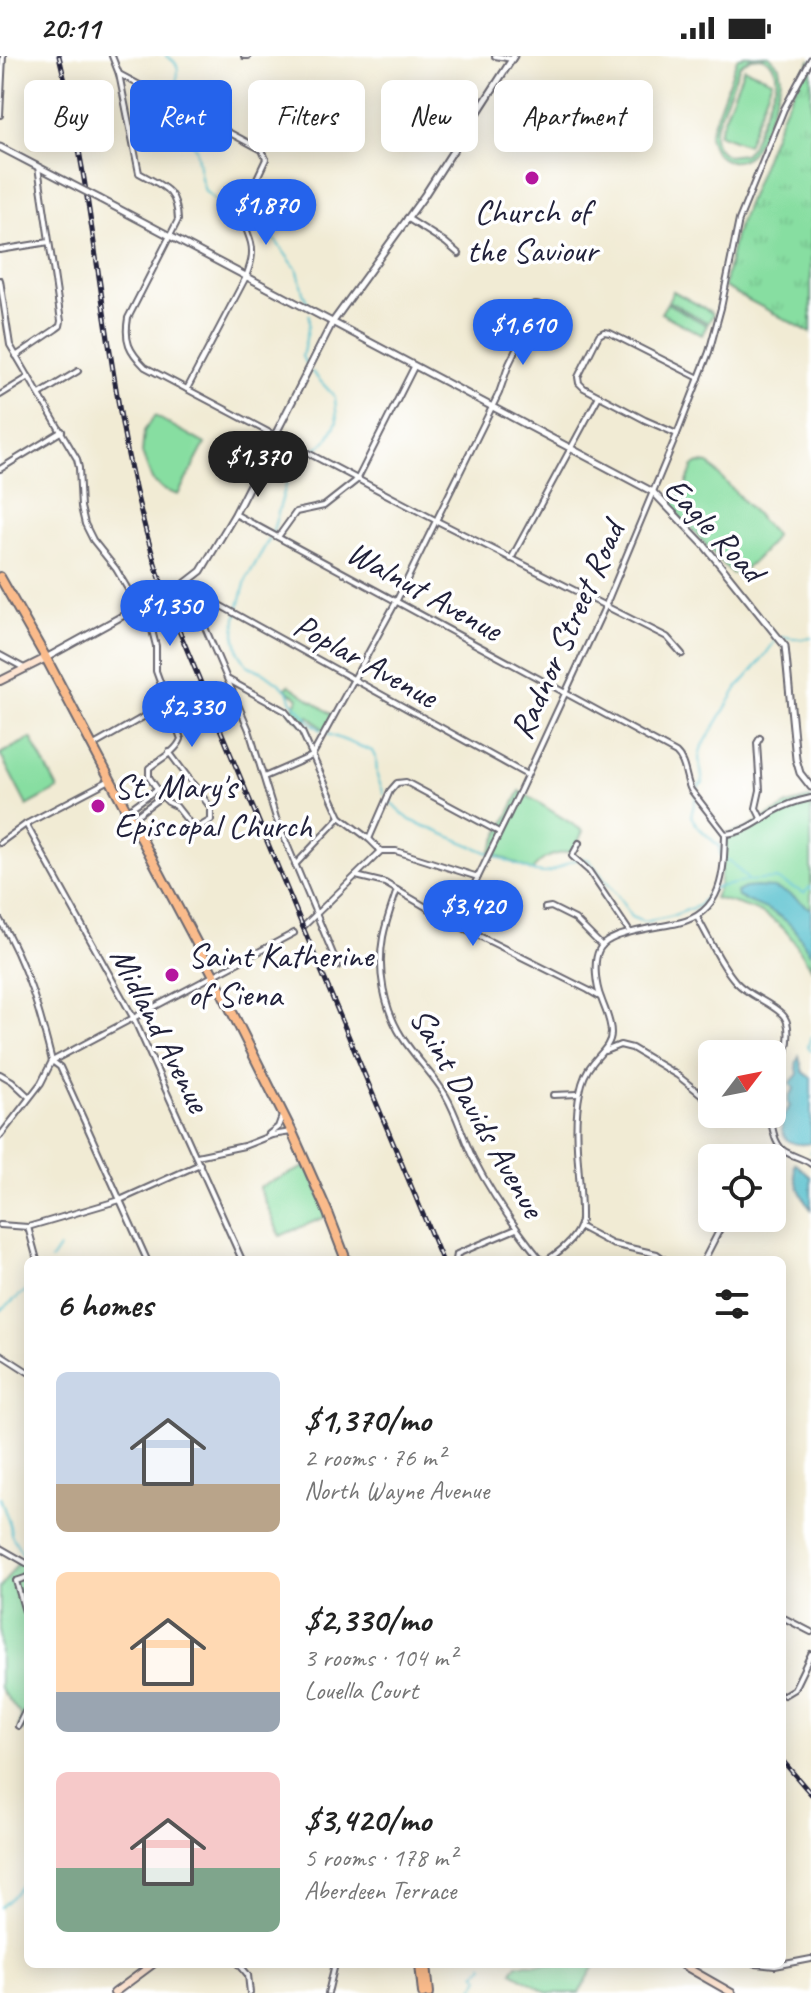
<!DOCTYPE html>
<meta charset="utf-8">
<style>
:root{--surface:#fff;--page:#f2f2f2;--text:#222;--muted:#767676;--accent:#2563eb}
body{margin:0;font-family:Caveat,sans-serif;background:var(--page);color:var(--text);height:100vh;display:flex;flex-direction:column;font-size:30px;white-space:nowrap}
*{box-sizing:border-box;margin:0}
p{font-size:26px;color:var(--muted)}
.icon{flex:none;width:44px;height:44px;fill:none;stroke:currentColor;stroke-width:2;stroke-linecap:round;stroke-linejoin:round}
.map{position:relative;flex:1;overflow:hidden}
.side{position:absolute;left:24px;top:1200px;width:762px;height:712px;display:flex;flex-direction:column;background:var(--surface);border-radius:12px;box-shadow:0 4px 20px #0003}
.side>*{flex:none}
.hud{position:absolute;left:24px;top:24px;width:764px;height:72px;display:flex;gap:16px}
.needle{width:52px;rotate:58deg}
.buttons{position:absolute;left:698px;top:984px;display:grid;gap:16px}
.buttons a{display:grid;place-items:center;width:88px;height:88px;border-radius:12px;background:var(--surface);box-shadow:0 4px 20px #0003;font-size:40px}
.price{position:absolute;translate:-50% -68px;padding:0 18px;border-radius:28px;background:var(--accent);color:#fff;font-size:26px;line-height:52px;filter:drop-shadow(0 2px 4px #0008)}
.price::after{content:'';position:absolute;left:50%;top:48px;width:24px;height:18px;margin-left:-12px;background:inherit;clip-path:polygon(0 0,100% 0,50% 100%)}
.price.selected{background:#222;color:#fff}
ul{padding:0;list-style:none}
li{display:flex;align-items:center;gap:24px;height:200px;padding:0 32px}
li span{display:grid;place-items:center;flex:none;width:224px;height:160px;border-radius:12px;color:#555}
li>.icon{margin-inline-start:auto}
span .icon{width:96px;height:96px;fill:#fffc;stroke-width:1}
li b{font-size:34px}
h2{display:flex;justify-content:space-between;align-items:center;height:96px;padding:0 32px;font-size:34px}
.tag{padding:0 28px;border-radius:12px;background:var(--surface);box-shadow:0 4px 20px #0003;font-size:28px;line-height:72px}
.tag.selected{background:var(--accent);color:#fff}
.status{display:flex;justify-content:space-between;align-items:center;height:56px;padding:0 40px;background:var(--surface);direction:ltr}
.status svg{height:22px;fill:currentColor}
.map>svg:first-child{display:block}
.grass{fill:url(#grass-tufts);stroke:#54806e;stroke-width:2}
.park{fill:#87dea1;stroke:#54806e;stroke-width:2;fill-rule:evenodd}
.water{fill:#53bfcd;stroke:#3a7084;stroke-width:2}
.lines{fill:none;stroke-linecap:round;stroke-linejoin:round}
.stream{stroke:#53bfcd;stroke-width:2}
.tertiary-tunnel{stroke:#c8c3b5;stroke-width:5;stroke-dasharray:5 2.5;stroke-linecap:butt}
.minor-casing{stroke:#6a6871;stroke-width:8}
.tertiary-casing{stroke:#6a6871;stroke-width:9}
.secondary-casing{stroke:#6a6871;stroke-width:10}
.trunk-casing{stroke:#6a6871;stroke-width:12}
.minor{stroke:#fff;stroke-width:4}
.tertiary{stroke:#fff;stroke-width:5}
.secondary{stroke:#fde4d1;stroke-width:6}
.trunk{stroke:#fabb8b;stroke-width:8}
.rail-casing{stroke:#22223b;stroke-width:5}
.rail{stroke:#fff;stroke-width:2;stroke-dasharray:6;stroke-linecap:butt}
.tertiary-bridge-casing{stroke:#6a6871;stroke-width:9;stroke-linecap:butt}
.tertiary-bridge{stroke:#fff;stroke-width:5}
.poi-dot{fill:#b5179e;stroke:#fff;stroke-width:3}
.labels{text-anchor:middle;stroke-width:7;stroke-linejoin:round;paint-order:stroke}
.poi-label{font-size:34px;fill:#22223b;stroke:#fff;text-anchor:start}
.street-label{font-size:34px;fill:#22223b;stroke:#fff}
</style>
<div class="status"><b>20:11</b><svg viewBox="0 0 49 12"><path d="M0 12V9h3v3zM5 12V6h3v6zM10 12V3h3v9zM15 12V0h3v12zM26 1h20v11H26zM47 4h2v5h-2z"/></svg></div>
<div class="map">
<svg width="811" height="1937" viewBox="0 0 811 1937">
<defs>
<pattern id="grass-tufts" width="24" height="20" patternUnits="userSpaceOnUse" patternTransform="scale(2)"><rect width="24" height="20" fill="#87dea1"/><path d="M3 7l-1-3M5 7V3M7 7l1-3M15 17l-1-3M17 17v-4M19 17l1-3" fill="none" stroke="#74be8c"/></pattern>
</defs>
<rect width="100%" height="100%" fill="#fff"/>
<filter id="ink" filterUnits="userSpaceOnUse"><feTurbulence type="fractalNoise" baseFrequency=".0125" numOctaves="2"/><feDisplacementMap in="SourceGraphic" scale="16" xChannelSelector="R" yChannelSelector="G"/><feConvolveMatrix kernelMatrix="1 2 1 2 8 2 1 2 1" color-interpolation-filters="sRGB"/></filter>
<filter id="wash" filterUnits="userSpaceOnUse"><feTurbulence type="fractalNoise" baseFrequency=".006" numOctaves="4" result="noise"/><feDisplacementMap in="SourceGraphic" scale="32" xChannelSelector="R" yChannelSelector="G"/><feGaussianBlur stdDeviation="1.8" result="paint"/><feColorMatrix in="noise" values="0 0 0 0 0 0 0 0 0 0 0 0 0 0 0 0 0 1.4 0 .05"/><feComposite in="paint" operator="in"/></filter>
<g filter="url(#wash)">
<rect width="100%" height="100%" fill="#f1ebd4"/>
<path class="grass" d="M811,3V277L724,231L735,179L784,53Z"/>
<g class="park">
<path d="M744,0H769L779,10L781,22C779,36 759,90 750,98C744,104 734,107 726,104C715,100 711,90 709,79L738,1L741,2ZM760,1C773,5 778,14 776,27L751,91L744,98L728,100C717,95 713,87 714,75L740,9L751,2Z"/>
<path d="M744,12L772,24L747,89L718,78Z"/>
<path d="M673,235L711,256L713,259L708,267L668,245Z"/>
<path d="M667,247L707,269L702,279L661,257Z"/>
<path d="M155,360L205,388L178,439L164,434L152,424L142,397L144,375Z"/>
<path d="M699,407L709,408L775,479C772,488 747,514 738,517C736,518 733,517 731,517L669,448L685,432L693,410Z"/>
<path d="M289,629L333,659L325,675L309,660L302,668L290,656L299,642L285,633Z"/>
<path d="M31,682L58,733L27,750L0,698Z"/>
<path d="M520,735L583,775L574,795C556,797 542,800 532,815L490,796Z"/>
<path d="M811,742V912C803,900 795,885 785,874C766,855 740,848 714,842L719,831L725,778L746,773L788,749Z"/>
<path d="M307,1110L328,1157L325,1161L280,1180L259,1131Z"/>
<path d="M20,1504L28,1508V1676L18,1670L22,1661L0,1632V1532Z"/>
<path d="M517,1908H596L579,1937H548L512,1916Z"/>
</g>
<g class="water">
<path d="M423,46L428,48L431,53L430,57L414,63L410,62L406,57L409,49Z"/>
<path d="M755,831L774,832L789,838L811,853V899C805,890 800,880 793,872C779,855 757,850 738,841L737,836L745,832Z"/>
<path d="M799,1000L803,1016L811,1022V1087C781,1094 774,1069 790,1050L788,1048L789,1040L794,1033L790,1027L798,1018L796,1008Z"/>
<path d="M795,1107L811,1121V1153C802,1143 792,1120 795,1107Z"/>
</g>
<g class="lines">
<g class="stream">
<path d="M166,0C180,7 180,15 175,29C179,36 186,38 190,44V48"/>
<path d="M187,59L199,69L191,83L192,88L196,92L201,122L205,135L218,147L264,169L298,215L303,237L310,252"/>
<path d="M306,307L302,301L309,269V259"/>
<path d="M312,396L327,384L337,366L335,341L312,316"/>
<path d="M307,400L288,422L272,478L246,524L236,562L235,578L239,597L247,609L265,617L281,629L289,637L291,644L309,665L321,674"/>
<path d="M328,678L372,695L376,703L377,720L384,738"/>
<path d="M390,746L410,764L532,815C534,816 543,817 545,817C561,814 571,799 589,804L620,843L631,861L644,866L669,861L698,850L713,832L749,825L776,823L804,837L810,831L811,833"/>
<path d="M749,825L731,806L721,802L719,790C709,781 697,772 691,760L699,729L703,727L699,702L701,693L738,631L760,606L775,585L785,581L801,583L811,582"/>
<path d="M811,980L808,991L811,995"/>
<path d="M811,1095V1097"/>
<path d="M51,1204L59,1192"/>
<path d="M0,1255L28,1233"/>
<path d="M0,1441L10,1470L11,1478L25,1502L28,1530"/>
<path d="M0,1851L12,1841L28,1821"/>
<path d="M480,1937L473,1932L480,1922L476,1917L484,1910L483,1908"/>
</g>
</g>
</g>
<g filter="url(#ink)">
<g class="lines">
<path class="tertiary-tunnel" d="M155,542L168,536"/>
<g class="minor-casing">
<g id="minor">
<path d="M112,0L119,18L139,117C164,131 177,133 178,164L128,262C124,285 129,295 145,311L437,465L667,581L682,598"/>
<path d="M244,0H248"/>
<path d="M495,0L512,3"/>
<path d="M119,18L262,94L266,103L242,154C242,167 248,175 251,187C254,199 250,210 246,221L187,333"/>
<path d="M0,59L3,0"/>
<path d="M407,162L445,186L459,198"/>
<path d="M0,194L49,186"/>
<path d="M0,224L10,289L77,403L79,412L81,451L85,468L93,484L116,513L152,574L156,590V615L181,683C176,696 160,703 149,712V721L162,740L168,746L176,750L191,769L199,771L211,764V752L169,696"/>
<circle cx="536" cy="255" r="7"/>
<path d="M16,300L56,273L60,270L61,265L38,111"/>
<path d="M40,338L78,315"/>
<path d="M0,339L29,321"/>
<path d="M677,378L645,364L584,332L579,327L578,321L599,279L604,276L610,277L699,322"/>
<path d="M0,413L62,375"/>
<path d="M235,458L676,697C686,706 685,722 691,734L725,778"/>
<path d="M278,481L296,456L324,450L357,424L414,311"/>
<path d="M511,503L599,340"/>
<path d="M183,529L527,719"/>
<path d="M191,535L198,555L249,674L276,762L338,910"/>
<path d="M0,599L24,612"/>
<path d="M229,624L285,655L302,676L340,761L369,783L381,795"/>
<path d="M760,682L757,687L760,734L756,752L762,764"/>
<path d="M94,689L168,647"/>
<path d="M264,721L312,700L396,546L499,337L509,308L532,261"/>
<path d="M127,755L157,733"/>
<path d="M133,762L162,740"/>
<path d="M26,768L134,963L242,1204"/>
<path d="M725,778C743,777 758,766 773,756C785,749 797,745 811,742"/>
<path d="M369,783L390,735L397,727L406,726L499,776"/>
<path d="M0,787L26,768L108,725"/>
<path d="M579,787L572,800L589,815L630,876"/>
<path d="M295,809L340,761"/>
<path d="M356,820L385,827L455,868L588,934L600,941"/>
<path d="M397,834C392,849 386,865 383,881C377,914 384,953 402,981C415,1002 434,1019 446,1040C457,1059 463,1082 473,1102C492,1139 515,1172 541,1204"/>
<path d="M545,852L551,851L575,863L602,890"/>
<path d="M697,861C709,882 720,908 736,926C749,940 768,945 782,958C797,971 782,1020 772,1034"/>
<path d="M0,864C27,910 39,953 52,1005L60,1011L147,1204"/>
<path d="M455,868L520,735L605,551L677,378L709,296L721,252L739,164L784,53L811,3"/>
<path d="M304,870L381,795H396L478,821"/>
<path d="M605,995L620,989L632,992L677,1019L712,1047"/>
<path d="M0,1018L12,1025L29,1041"/>
<path d="M553,1039L579,1038"/>
<path d="M769,1058C773,1070 773,1089 786,1096C794,1101 803,1102 811,1108"/>
<path d="M269,1078L278,1071L282,1060"/>
<path d="M0,1080L41,1027L52,1005L294,877"/>
<path d="M197,1100L244,1090L272,1079L291,1076"/>
<path d="M0,1169L28,1171L120,1144L200,1108"/>
<path d="M28,1171L37,1204"/>
<path d="M580,1171L612,1188L657,1198L665,1204"/>
<path d="M456,1204L457,1198L516,1173"/>
<path d="M547,1204C561,1195 578,1181 581,1164C582,1122 571,1078 580,1036C582,1026 586,1015 592,1008C599,998 611,990 611,977C611,964 605,954 601,942C596,930 593,906 599,894C603,886 611,883 618,880C638,873 658,871 678,867C723,857 724,816 725,778"/>
<path d="M704,1204L721,1171"/>
<path d="M0,1298L28,1316"/>
<path d="M0,1492L28,1508"/>
<path d="M28,1521L16,1525L28,1566"/>
<path d="M782,1561L811,1576"/>
<path d="M784,1639L794,1633L811,1598"/>
<path d="M18,1670L28,1650"/>
<path d="M239,1908L248,1919L250,1937"/>
<path d="M756,1908L775,1910L811,1903"/>
<path d="M328,1937L335,1908"/>
</g>
</g>
<g class="tertiary-casing">
<g id="tertiary">
<path d="M0,91L69,127"/>
<path d="M100,143L653,436L704,489L785,590L796,703L800,717L811,731"/>
<path d="M168,536L183,529L201,515L235,458L332,267L424,140L514,0"/>
<path d="M46,602L155,542"/>
</g>
</g>
<g class="secondary-casing">
<g id="secondary">
<path d="M0,625L46,602"/>
<path d="M681,1908L732,1937"/>
<path d="M114,1937L153,1908"/>
</g>
</g>
<g class="trunk-casing">
<g id="trunk">
<path d="M0,521L46,602L214,920L292,1076L328,1157L346,1204"/>
<path d="M420,1908L423,1937"/>
<path d="M426,1908L429,1937"/>
</g>
</g>
<use href="#minor" class="minor"/>
<use href="#tertiary" class="tertiary"/>
<use href="#secondary" class="secondary"/>
<use href="#trunk" class="trunk"/>
<g class="rail-casing">
<g id="rail">
<path d="M59,0C106,187 105,385 175,565L442,1204"/>
<path d="M782,1704L811,1738"/>
</g>
</g>
<use href="#rail" class="rail"/>
<g class="tertiary-bridge-casing">
<path id="tertiary-bridge" d="M69,127L100,143"/>
</g>
<use href="#tertiary-bridge" class="tertiary-bridge"/>
</g>
</g>
<g class="poi-dot">
<circle cx="532" cy="122" r="8"/>
<circle cx="98" cy="750" r="8"/>
<circle cx="172" cy="919" r="8"/>
</g>
<g class="labels">
<g class="poi-label">
<text x="532" y="167" text-anchor="middle">Church of<tspan x="532" dy="39">the Saviour</tspan></text>
<text x="114" y="742">St. Mary's<tspan x="114" dy="39">Episcopal Church</tspan></text>
<text x="188" y="911">Saint Katherine<tspan x="188" dy="39">of Siena</tspan></text>
</g>
<g class="street-label">
<text transform="translate(715 473) rotate(47)" y="12">Eagle Road</text>
<text transform="translate(425 534) rotate(29)" y="12">Walnut Avenue</text>
<text transform="translate(566 574) rotate(-66)" y="12">Radnor Street Road</text>
<text transform="translate(366 604) rotate(29)" y="12">Poplar Avenue</text>
<text transform="translate(161 973) rotate(63)" y="12">Midland Avenue</text>
<text transform="translate(478 1056) rotate(60)" y="12">Saint Davids Avenue</text>
</g>
</g>
</svg>
<div class="buttons">
<a><svg class="needle" viewBox="-14 -14 28 28"><path d="M0-13l5 13h-10z" fill="#e53935"/><path d="M0 13l5-13h-10z" fill="#767676"/></svg></a>
<a><svg class="icon" aria-label="locate" viewBox="0 0 24 24"><circle cx="12" cy="12" r="6"/><path d="M12 2v4M12 18v4M2 12h4M18 12h4"/></svg></a>
</div>
<b class="price" style="left:266px;top:191px">$1,870</b>
<b class="price" style="left:523px;top:311px">$1,610</b>
<b class="price selected" style="left:258px;top:443px">$1,370</b>
<b class="price" style="left:170px;top:592px">$1,350</b>
<b class="price" style="left:192px;top:693px">$2,330</b>
<b class="price" style="left:473px;top:892px">$3,420</b>
<div class="hud">
<a class="tag">Buy</a>
<a class="tag selected">Rent</a>
<a class="tag">Filters</a>
<a class="tag">New</a>
<a class="tag">Apartment</a>
</div>
<section class="side">
<h2>6 homes<svg class="icon" aria-label="filters" viewBox="0 0 24 24"><path d="M4 7h16M4 17h16"/><circle cx="9" cy="7" r="2"/><circle cx="15" cy="17" r="2"/></svg></h2>
<ul>
<li><span style="background:linear-gradient(#c9d6e8 70%,#b9a48a 0)"><svg class="icon" aria-label="home" viewBox="0 0 24 24"><path d="M3 11l9-7 9 7M6 9v11h12V9"/></svg></span><div><b>$1,370/mo</b><p>2 rooms · 76 m²</p><p>North Wayne Avenue</p></div></li>
<li><span style="background:linear-gradient(#ffd9b3 75%,#9aa5b1 0)"><svg class="icon" aria-label="home" viewBox="0 0 24 24"><path d="M3 11l9-7 9 7M6 9v11h12V9"/></svg></span><div><b>$2,330/mo</b><p>3 rooms · 104 m²</p><p>Louella Court</p></div></li>
<li><span style="background:linear-gradient(#f6c9c9 60%,#7fa58c 0)"><svg class="icon" aria-label="home" viewBox="0 0 24 24"><path d="M3 11l9-7 9 7M6 9v11h12V9"/></svg></span><div><b>$3,420/mo</b><p>5 rooms · 178 m²</p><p>Aberdeen Terrace</p></div></li>
</ul>
</section>
</div>
